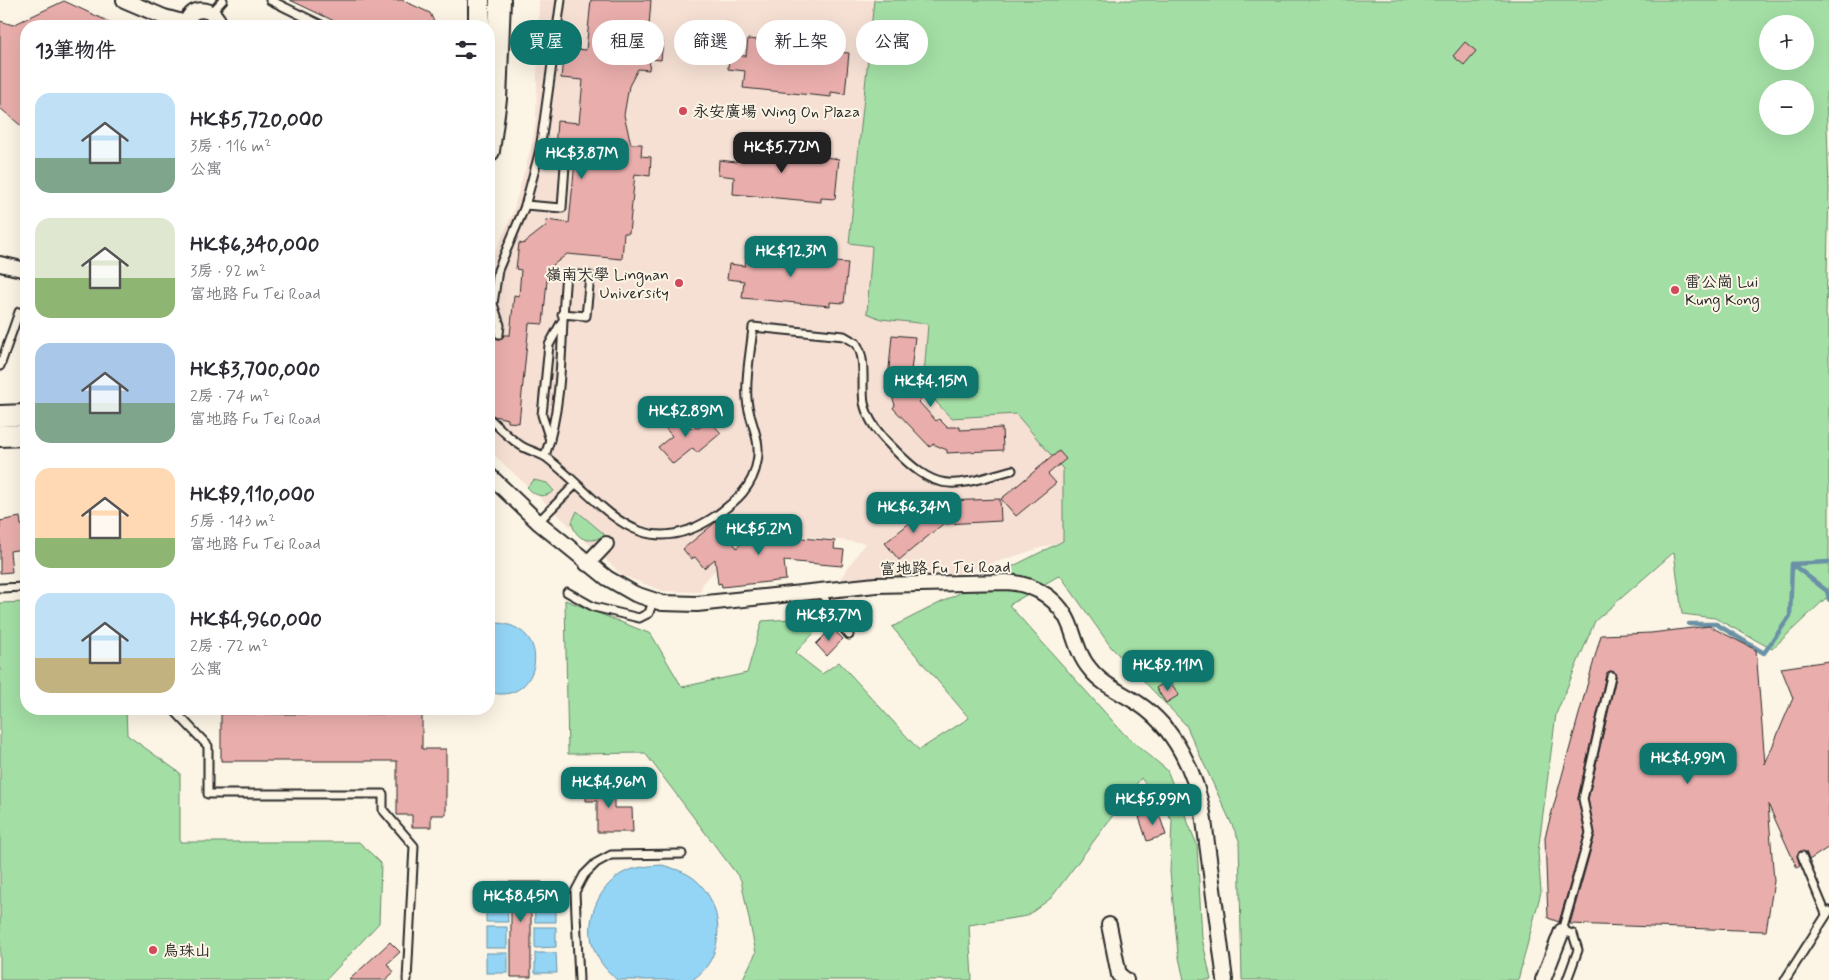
<!DOCTYPE html>
<html lang="zh-TW">
<meta charset="utf-8">
<style>
:root{--surface:#fff;--page:#f2f2f3;--text:#2b2b33;--muted:#7c7c81;--accent:#0f766e}
body{margin:0;font-family:Mynerve,"LXGW WenKai TC",sans-serif;background:var(--page);color:var(--text);height:100vh;display:flex;flex-direction:column;font-size:19px;white-space:nowrap}
*{box-sizing:border-box;margin:0}
p{font-size:16px;color:var(--muted)}
.icon{flex:none;width:28px;height:28px;fill:none;stroke:currentColor;stroke-width:2;stroke-linecap:round;stroke-linejoin:round}
.map{position:relative;flex:1;overflow:hidden}
.drawer{position:absolute;left:20px;top:20px;width:475px;height:695px;display:flex;flex-direction:column;background:var(--surface);border-radius:20px;box-shadow:0 5px 20px #0002}
.drawer>*{flex:none}
.top-card{position:absolute;left:510px;top:20px;width:475px;height:45px;display:flex;gap:10px}
.tools{position:absolute;left:1759px;top:15px;display:grid;gap:10px}
.tools a{display:grid;place-items:center;width:55px;height:55px;border-radius:50%;background:var(--surface);box-shadow:0 5px 20px #0002;font-size:25px}
.price{position:absolute;translate:-50% -42px;padding:0 11px;border-radius:10px;background:var(--accent);color:#fff;font-size:16px;line-height:32px;filter:drop-shadow(0 1px 2px #0008)}
.price::after{content:'';position:absolute;left:50%;top:30px;width:15px;height:11px;margin-left:-8px;background:inherit;clip-path:polygon(0 0,100% 0,50% 100%)}
.price.current{background:#222;color:#fff}
ul{padding:0;list-style:none}
li{display:flex;align-items:center;gap:15px;height:125px;padding:0 15px}
li span{display:grid;place-items:center;flex:none;width:140px;height:100px;border-radius:15px;color:#555}
li>.icon{margin-inline-start:auto}
span .icon{width:60px;height:60px;fill:#fffc;stroke-width:1}
li b{font-size:21px}
h2{display:flex;justify-content:space-between;align-items:center;height:60px;padding:0 15px;font-size:21px}
.chip{padding:0 18px;border-radius:22px;background:var(--surface);box-shadow:0 5px 20px #0002;font-size:18px;line-height:45px}
.chip.current{background:var(--accent);color:#fff}
.map>svg:first-child{display:block}
.built{fill:#f6e0d4}
.green{fill:#a3dfa5;stroke:#678568;fill-rule:evenodd}
.water{fill:#94d5f6;stroke:#6a91a5}
.lines{fill:none;stroke-linecap:round;stroke-linejoin:round}
.stream{stroke:#6a91a5;stroke-width:4.5}
.building{fill:#e9aeac;stroke:#2b2b2b}
.lane-casing{stroke:#2b2b2b;stroke-width:11}
.street-casing{stroke:#2b2b2b;stroke-width:18}
.secondary-casing{stroke:#2b2b2b;stroke-width:24}
.lane{stroke:#fcf5e5;stroke-width:7}
.street{stroke:#fcf5e5;stroke-width:14}
.secondary{stroke:#fcf5e5;stroke-width:20}
.poi-dot{fill:#d1495b;stroke:#fcf5e5;stroke-width:2}
.labels{text-anchor:middle;stroke-width:4;stroke-linejoin:round;paint-order:stroke}
.poi-label{font-size:16px;fill:#2b2b2b;stroke:#fcf5e5;text-anchor:start}
.street-label{font-size:16px;fill:#2b2b2b;stroke:#fcf5e5}
</style>
<div class="map">
<svg width="1829" height="980" viewBox="0 0 1829 980">
<rect width="100%" height="100%" fill="#fcf5e5"/>
<filter id="ink" filterUnits="userSpaceOnUse"><feTurbulence type="fractalNoise" baseFrequency=".02" numOctaves="2"/><feDisplacementMap in="SourceGraphic" scale="10" xChannelSelector="R" yChannelSelector="G"/><feConvolveMatrix kernelMatrix="1 2 1 2 8 2 1 2 1" color-interpolation-filters="sRGB"/></filter>
<g filter="url(#ink)">
<path class="built" d="M539,0H874L849,243L872,246L867,312L1065,301L1063,541L945,578L840,579L865,543L753,531L703,583L700,592L663,591L623,576L489,450V265L512,215L532,144L536,119Z"/>
<g class="green">
<path d="M874,0H1829V88L1826,93L1829,190L1826,315L1829,327V602L1826,598L1772,649L1715,618L1682,614L1674,552L1595,621L1556,714L1538,852L1541,892L1518,980H1242L1239,840L1186,725L1111,647L1060,575L1009,605L1125,735L1167,770L1197,845L1202,938L1211,980H1184L1178,953L1170,872L1172,820L1141,778L1051,898L1027,916L969,925L972,980H742L756,953L741,880L645,753L568,754L565,600L651,634L682,687L747,673L762,621L805,618L816,631L795,653L822,674L839,662L919,750L969,718L892,627L1063,541V469L1016,414L951,418L923,388L928,324L881,319L867,313L872,246L849,243ZM1768,24H1805V61H1768ZM1768,89H1805V126H1768Z"/>
<path d="M534,480L547,483L554,491C543,499 535,496 527,487Z"/>
<path d="M577,511L604,534V535C591,545 575,540 572,522Z"/>
<path d="M26,602V709H126L127,735L180,773V842H359L381,863L379,923L326,980H0V603Z"/>
</g>
<g class="water">
<path d="M498,623C557,628 538,708 489,692V625Z"/>
<path d="M662,865C676,869 690,873 700,884C725,911 725,959 692,980H617C607,971 599,962 594,949C584,923 597,889 621,874C633,867 648,866 662,865Z"/>
<path d="M486,902H507L508,922H486Z"/>
<path d="M534,902H556V922H535Z"/>
<rect x="486" y="927" width="21" height="21"/>
<path d="M535,927H556V947L535,948Z"/>
<rect x="486" y="953" width="22" height="20"/>
<path d="M535,953H556L557,973H535Z"/>
</g>
<g class="lines">
<g class="stream">
<path d="M1792,564L1827,591L1829,599"/>
<path d="M1689,624H1716L1764,653L1790,616L1792,564L1829,562"/>
</g>
</g>
<g class="building">
<path d="M290,0H402L430,13L436,26H340L332,20Z"/>
<path d="M591,0H651L648,40L663,41L661,60L650,59L649,70L638,69L629,86L624,115L631,144H642L641,156L651,157L650,176L635,174L629,233H624L622,259L567,254L548,269L543,324L529,323L519,423L508,422V419L489,415V333L494,334L496,338L499,339L504,335H510L514,295L519,296L521,270L516,269L519,243L523,244L546,226L547,220L569,223L576,152L555,150L557,121L579,123L583,80L561,78L564,48L586,50Z"/>
<path d="M64,1L118,26H26V130L0,108V21L13,25Z"/>
<path d="M748,39L836,48L835,52L849,53L845,94L831,92V97L743,88L745,71L728,69L729,55L746,56Z"/>
<path d="M1465,42L1476,51L1464,65L1453,56Z"/>
<path d="M738,145L825,153V157L839,159L835,199L821,198V202L733,194L734,177L718,175L719,160L736,162Z"/>
<path d="M747,249L835,257L834,262L848,263L844,303L830,302V306L742,298L744,281L727,279L729,264L745,266Z"/>
<path d="M892,335L915,337L910,379H914L912,391L921,400L919,402L936,421L939,419L947,427H960V430L1002,428L1003,450L947,453V450L933,444L930,447L893,408L895,405L890,391H887Z"/>
<path d="M672,413L683,427L699,428L709,420L721,433L697,453L693,448L673,464L658,447L672,436L660,422Z"/>
<path d="M1059,451L1066,459L1048,474L1056,483L1016,516L1001,499Z"/>
<path d="M1000,499L1001,521L945,524L944,501Z"/>
<path d="M929,507L943,524L899,560L885,543Z"/>
<path d="M20,517L21,525H23L25,543L22,544L23,549L10,551L12,572L0,573V521Z"/>
<path d="M716,522L737,548L743,541L768,544L769,535L835,541L834,549L844,550L842,566L784,561L786,580L722,587L721,583L718,584L715,559L704,568L695,557L691,559L683,549Z"/>
<path d="M1709,626L1756,650L1765,764L1793,698L1781,668L1829,661V847L1809,860L1806,852L1800,851L1797,856L1800,866L1797,868L1768,804L1774,881L1766,931L1570,924L1595,834L1588,799L1616,677L1615,672L1610,671L1606,675L1578,798L1585,833L1559,922L1548,918L1545,837L1601,635L1651,633Z"/>
<path d="M832,628L843,639L827,656L816,644Z"/>
<path d="M1169,680L1179,695L1166,703L1156,688Z"/>
<path d="M221,714H422V749H446V815H431V827H412V815H397V761H221Z"/>
<path d="M586,782H614V808H632L633,832H597V801H586Z"/>
<path d="M1158,811L1166,835L1147,841L1139,817Z"/>
<path d="M498,882H542L543,898L531,899V977H511V898H499Z"/>
<path d="M390,942L400,952L387,964L394,972L385,980H349Z"/>
</g>
<g class="lines">
<g class="lane-casing">
<g id="lane">
<path d="M270,0L323,26"/>
<path d="M212,12L223,0"/>
<path d="M525,205L562,208L565,165"/>
<path d="M493,304L500,325L499,334"/>
<path d="M489,311L493,304L498,270L525,206L540,150L561,0"/>
<path d="M0,366L19,312L26,313"/>
<path d="M491,420C501,429 511,440 523,447C530,451 540,453 547,458C604,502 638,569 717,515C736,501 753,487 757,462C762,439 749,422 747,399C745,376 751,351 753,327L844,336L856,343C867,359 861,383 864,403C868,421 879,434 892,447C938,495 952,487 1012,470"/>
<path d="M550,440L542,415L549,345L561,323"/>
<path d="M545,456C565,397 560,335 566,274L590,276L586,316L562,314"/>
<path d="M538,522L576,484"/>
<path d="M0,588L26,587"/>
<path d="M822,591L830,612L849,635"/>
<path d="M567,592L594,607L639,618L649,613L653,601"/>
<path d="M173,709L208,746V794H383V810L414,846L407,980"/>
<path d="M1802,856L1826,914"/>
<path d="M579,980L575,892L584,875L596,863L611,855L682,854"/>
<path d="M1567,980L1578,950L1573,934L1562,931L1590,833L1583,799L1611,676"/>
<path d="M1785,980L1829,911"/>
</g>
</g>
<g class="street-casing">
<g id="street">
<path d="M124,0L164,17L186,23"/>
<path d="M186,26C188,4 216,6 220,26"/>
<path d="M0,264L26,270"/>
<path d="M489,475L538,522L607,578L635,594L662,603L697,604L876,585L1007,582C1036,584 1061,600 1071,628C1076,642 1080,658 1090,669C1102,685 1123,693 1139,704C1175,728 1195,772 1203,813L1225,980"/>
<path d="M587,564L606,544"/>
<path d="M1109,925L1119,975L1126,980"/>
<path d="M1543,980L1562,931"/>
</g>
</g>
<g class="secondary-casing">
<g id="secondary">
<path d="M479,26V0"/>
<path d="M489,151L496,99L500,0"/>
<path d="M0,416L26,415"/>
<path d="M0,436L26,435"/>
</g>
</g>
<use href="#lane" class="lane"/>
<use href="#street" class="street"/>
<use href="#secondary" class="secondary"/>
</g>
</g>
<g class="poi-dot">
<circle cx="683" cy="111" r="5"/>
<circle cx="679" cy="283" r="5"/>
<circle cx="1675" cy="290" r="5"/>
<circle cx="153" cy="950" r="5"/>
</g>
<g class="labels">
<g class="poi-label">
<text x="693" y="117">永安廣場 Wing On Plaza</text>
<text x="669" y="280" text-anchor="end">嶺南大學 Lingnan<tspan x="669" dy="18">University</tspan></text>
<text x="1685" y="287">雷公崗 Lui<tspan x="1685" dy="18">Kung Kong</tspan></text>
<text x="163" y="956">烏珠山</text>
</g>
<g class="street-label">
<text transform="translate(945 567) rotate(-1)" y="6">富地路 Fu Tei Road</text>
</g>
</g>
</svg>
<div class="tools">
<a>+</a>
<a>−</a>
</div>
<b class="price current" style="left:782px;top:174px">HK$5.72M</b>
<b class="price" style="left:582px;top:180px">HK$3.87M</b>
<b class="price" style="left:791px;top:278px">HK$12.3M</b>
<b class="price" style="left:931px;top:408px">HK$4.15M</b>
<b class="price" style="left:686px;top:438px">HK$2.89M</b>
<b class="price" style="left:914px;top:534px">HK$6.34M</b>
<b class="price" style="left:759px;top:556px">HK$5.2M</b>
<b class="price" style="left:829px;top:642px">HK$3.7M</b>
<b class="price" style="left:1168px;top:692px">HK$9.11M</b>
<b class="price" style="left:1688px;top:785px">HK$4.99M</b>
<b class="price" style="left:609px;top:809px">HK$4.96M</b>
<b class="price" style="left:1153px;top:826px">HK$5.99M</b>
<b class="price" style="left:521px;top:923px">HK$8.45M</b>
<div class="top-card">
<a class="chip current">買屋</a>
<a class="chip">租屋</a>
<a class="chip">篩選</a>
<a class="chip">新上架</a>
<a class="chip">公寓</a>
</div>
<section class="drawer">
<h2>13筆物件<svg class="icon" aria-label="filters" viewBox="0 0 24 24"><path d="M4 7h16M4 17h16"/><circle cx="9" cy="7" r="2"/><circle cx="15" cy="17" r="2"/></svg></h2>
<ul>
<li><span style="background:linear-gradient(#bfe0f5 65%,#7fa58c 0)"><svg class="icon" aria-label="home" viewBox="0 0 24 24"><path d="M3 11l9-7 9 7M6 9v11h12V9"/></svg></span><div><b>HK$5,720,000</b><p>3房 · 116 m²</p><p>公寓</p></div></li>
<li><span style="background:linear-gradient(#dfe7d0 60%,#8fb573 0)"><svg class="icon" aria-label="home" viewBox="0 0 24 24"><path d="M3 11l9-7 9 7M6 9v11h12V9"/></svg></span><div><b>HK$6,340,000</b><p>3房 · 92 m²</p><p>富地路 Fu Tei Road</p></div></li>
<li><span style="background:linear-gradient(#a9c7e8 60%,#7fa58c 0)"><svg class="icon" aria-label="home" viewBox="0 0 24 24"><path d="M3 11l9-7 9 7M6 9v11h12V9"/></svg></span><div><b>HK$3,700,000</b><p>2房 · 74 m²</p><p>富地路 Fu Tei Road</p></div></li>
<li><span style="background:linear-gradient(#ffd9b3 70%,#8fb573 0)"><svg class="icon" aria-label="home" viewBox="0 0 24 24"><path d="M3 11l9-7 9 7M6 9v11h12V9"/></svg></span><div><b>HK$9,110,000</b><p>5房 · 143 m²</p><p>富地路 Fu Tei Road</p></div></li>
<li><span style="background:linear-gradient(#bfe0f5 65%,#c2b280 0)"><svg class="icon" aria-label="home" viewBox="0 0 24 24"><path d="M3 11l9-7 9 7M6 9v11h12V9"/></svg></span><div><b>HK$4,960,000</b><p>2房 · 72 m²</p><p>公寓</p></div></li>
</ul>
</section>
</div>
